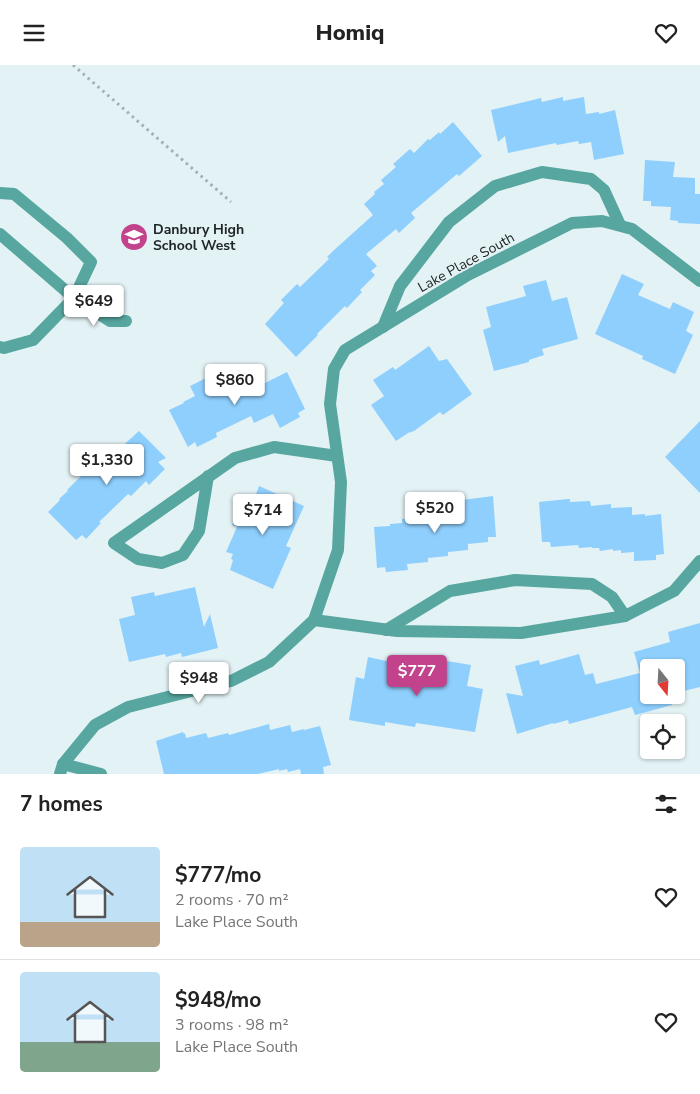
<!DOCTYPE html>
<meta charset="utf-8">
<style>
:root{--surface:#fff;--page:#f2f2f2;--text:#222;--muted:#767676;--line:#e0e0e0;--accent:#c2428c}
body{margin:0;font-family:"Nunito Sans",sans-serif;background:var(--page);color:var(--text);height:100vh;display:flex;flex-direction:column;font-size:19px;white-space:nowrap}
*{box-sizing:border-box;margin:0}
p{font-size:16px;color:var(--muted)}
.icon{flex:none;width:28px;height:28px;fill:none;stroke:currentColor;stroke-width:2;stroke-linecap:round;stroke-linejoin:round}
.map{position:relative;height:709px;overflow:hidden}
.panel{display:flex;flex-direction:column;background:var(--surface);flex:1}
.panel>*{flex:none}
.needle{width:32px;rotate:162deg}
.tools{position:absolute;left:640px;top:594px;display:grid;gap:10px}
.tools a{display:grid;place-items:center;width:45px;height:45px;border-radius:5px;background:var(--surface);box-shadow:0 1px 4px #0004;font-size:25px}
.price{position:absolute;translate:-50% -42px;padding:0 11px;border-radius:5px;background:#fff;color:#222;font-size:16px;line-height:32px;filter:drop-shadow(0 1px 2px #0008)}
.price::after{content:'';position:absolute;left:50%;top:30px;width:15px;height:11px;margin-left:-8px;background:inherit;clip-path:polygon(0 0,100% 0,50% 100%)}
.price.active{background:var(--accent);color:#fff}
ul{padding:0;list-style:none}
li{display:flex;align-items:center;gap:15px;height:125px;padding:0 20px}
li+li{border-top:1px solid var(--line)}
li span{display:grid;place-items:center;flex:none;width:140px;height:100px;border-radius:5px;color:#555}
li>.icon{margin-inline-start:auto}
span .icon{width:60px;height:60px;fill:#fffc;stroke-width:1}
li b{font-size:21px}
h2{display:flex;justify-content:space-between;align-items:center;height:60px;padding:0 20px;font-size:21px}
header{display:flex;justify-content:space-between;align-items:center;height:65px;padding:0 20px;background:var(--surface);font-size:22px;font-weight:800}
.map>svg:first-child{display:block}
.building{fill:#8fcffe;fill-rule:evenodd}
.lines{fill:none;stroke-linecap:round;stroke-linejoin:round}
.path{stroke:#a4b0b3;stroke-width:3;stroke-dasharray:2.5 4;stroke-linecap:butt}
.service{stroke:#57a69f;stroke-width:12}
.minor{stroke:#57a69f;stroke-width:12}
.labels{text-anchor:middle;stroke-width:4;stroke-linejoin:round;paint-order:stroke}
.poi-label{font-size:14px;font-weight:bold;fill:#202627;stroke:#e3f2f5;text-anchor:start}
.street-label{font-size:14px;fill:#202627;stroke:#e3f2f5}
</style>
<header><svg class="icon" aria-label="menu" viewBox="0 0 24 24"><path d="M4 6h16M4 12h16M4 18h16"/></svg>Homiq<svg class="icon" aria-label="heart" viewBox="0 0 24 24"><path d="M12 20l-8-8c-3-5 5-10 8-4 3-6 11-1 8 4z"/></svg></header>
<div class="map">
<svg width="700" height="709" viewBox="0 0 700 709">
<rect width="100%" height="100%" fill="#e3f2f5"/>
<g class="building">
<path d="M563,32V36L584,32L586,49L599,47V49L615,45L624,89L594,95L591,77L579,79L578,76L557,80L556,78L508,88L505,71L498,77L491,45L541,33L542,37Z"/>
<path d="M453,57L482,91L459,111L457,109L411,148L415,153L399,168L396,164L366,189L377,201L371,206L375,210L360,225L362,227L347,243L345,241L317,269L318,270L296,292L265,259L284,238L281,235L297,219L300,222L329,194L327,192L333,186L373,150L364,139L375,129L374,127L384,119L381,115L396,102L393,99L410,84L414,88L428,74L430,75L439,67L440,69Z"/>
<path d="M645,95L675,97L673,112L695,113V129H700V159L678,158V156L670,155L671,142L651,141V136H643Z"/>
<path d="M622,209L644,219L638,230L670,244L673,237L694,247L686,266L693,270L675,309L642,294L643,291L595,269Z"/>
<path d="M546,215L552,236L567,232L578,274L542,284L544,290L529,295V297L494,306L483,265L491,262L486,242L526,231L523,221Z"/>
<path d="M429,281L439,296L447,294L472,329L443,350L440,347L414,366L408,368L396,376L371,340L384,331L373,315L393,302L395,305Z"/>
<path d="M255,307L261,320L287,307L305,344L298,348L300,352L280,363L273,349L254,358L251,351L216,368L217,372L197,382L195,377L188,382L169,345L184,338L183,337L195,331L190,321L210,311L214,319L232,309L236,317Z"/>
<path d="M700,356V428L665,392Z"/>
<path d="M139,366L166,393L158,397L165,404L149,420L146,416L131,431L128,429L99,457L101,458L86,474L82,470L76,475L48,447L60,435L59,434L68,426L67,425L97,395L100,398L116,383L118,385Z"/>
<path d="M259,421L304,441L286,481L291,483L273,524L230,505L233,495L231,494L233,489L226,487L237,462L232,460L244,432L251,435L253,431L255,432Z"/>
<path d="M493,431L496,472H488V477L468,479V485L448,487V491L428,493V497L407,499L408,505L386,507L385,502L377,503L374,462L390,461V459L402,458V454L422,452V448L443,446L442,442L463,440L462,435Z"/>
<path d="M568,434H570V437L590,436L591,441L611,439V443L632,442V450L645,449V451L661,449L664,489L656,490V495L634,496V487L621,488V485L613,486V484L600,486L599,483H592V482L579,483L578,480L551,482L550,477H542L539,437Z"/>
<path d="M195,522L204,562L210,549L218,583L182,592L181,588L166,592L165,589L129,597L119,554L135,550L131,532L154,527L155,531Z"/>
<path d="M700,558V622L684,626L685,630L671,635L672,640L635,650L632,642L569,659L568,655L553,659V658L517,669L506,628L523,631L515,601L539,595L540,600L579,589L585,610L593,608L596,619L640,608L634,587L670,577L668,567ZM649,602H676V630H649Z"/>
<path d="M368,592L391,597L389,607L423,613L426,597L446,601L447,596L471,600L467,621L483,624L475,667L416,658L415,662L385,657V661L349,655L356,612L364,614Z"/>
<path d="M269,659L270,665L290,660L292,667L304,664V665L320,661L331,700L323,702L324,709H301L300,704L288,707L287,704L279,706V704L258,709H164L156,676L183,667L184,669L185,668L186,673L206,668L208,673L228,668L229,670Z"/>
</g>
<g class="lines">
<path class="path" d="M73,0L231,137"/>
<g class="service">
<path d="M0,128L14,129L67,173L91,197L74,233L33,275L4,283L0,282"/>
<path d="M383,262L400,221L449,157L495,121L542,107L591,114L604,125L620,160"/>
<path d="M386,565L450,526L515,515L592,519L612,532L625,551"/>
</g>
<g class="minor">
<path d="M0,169L74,233L110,256H126"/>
<path d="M208,411L199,466L183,490L162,498L138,494L114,478L235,393L274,382L337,391"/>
<path d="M314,555L397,566L521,568L625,551L674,526L700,496"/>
<path d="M63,699L101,709"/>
<path d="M60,709L63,699L95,660L128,642L231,616L269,597L314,555L338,485L341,417L330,339L334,304L345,285L468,210L572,158L602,156L632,164L700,216"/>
</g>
</g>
<defs>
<g id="school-disc" transform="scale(1.4375)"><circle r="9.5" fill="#c2428c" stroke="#e3f2f5"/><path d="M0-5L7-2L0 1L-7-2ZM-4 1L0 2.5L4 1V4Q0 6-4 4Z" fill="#fff"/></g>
</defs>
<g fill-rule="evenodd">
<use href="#school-disc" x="134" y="172"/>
</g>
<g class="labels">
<g class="poi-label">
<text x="153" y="169">Danbury High<tspan x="153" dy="16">School West</tspan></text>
</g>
<g class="street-label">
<text transform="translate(466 197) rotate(-29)" y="5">Lake Place South</text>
</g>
</g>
</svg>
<div class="tools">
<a><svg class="needle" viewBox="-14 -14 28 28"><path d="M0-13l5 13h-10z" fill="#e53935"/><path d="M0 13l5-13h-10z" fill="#767676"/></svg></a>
<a><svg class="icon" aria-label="locate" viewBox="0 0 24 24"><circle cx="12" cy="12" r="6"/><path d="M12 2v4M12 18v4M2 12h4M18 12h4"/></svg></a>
</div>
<b class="price" style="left:94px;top:262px">$649</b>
<b class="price" style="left:235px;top:341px">$860</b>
<b class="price" style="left:107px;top:421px">$1,330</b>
<b class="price" style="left:435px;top:469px">$520</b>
<b class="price" style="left:263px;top:471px">$714</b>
<b class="price active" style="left:417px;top:632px">$777</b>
<b class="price" style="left:199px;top:639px">$948</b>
</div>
<section class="panel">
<h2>7 homes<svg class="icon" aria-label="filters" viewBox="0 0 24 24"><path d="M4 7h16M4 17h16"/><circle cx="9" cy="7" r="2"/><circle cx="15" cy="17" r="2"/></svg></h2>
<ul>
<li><span style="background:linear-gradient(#bfe0f5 75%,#b9a48a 0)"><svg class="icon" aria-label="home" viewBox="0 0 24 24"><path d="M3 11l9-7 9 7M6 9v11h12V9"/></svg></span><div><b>$777/mo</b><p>2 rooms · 70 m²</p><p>Lake Place South</p></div><svg class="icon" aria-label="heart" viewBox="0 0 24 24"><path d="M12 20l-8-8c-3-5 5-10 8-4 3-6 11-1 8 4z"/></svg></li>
<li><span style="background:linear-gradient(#bfe0f5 70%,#7fa58c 0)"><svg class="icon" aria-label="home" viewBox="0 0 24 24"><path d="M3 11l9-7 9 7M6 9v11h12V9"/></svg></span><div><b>$948/mo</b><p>3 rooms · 98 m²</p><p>Lake Place South</p></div><svg class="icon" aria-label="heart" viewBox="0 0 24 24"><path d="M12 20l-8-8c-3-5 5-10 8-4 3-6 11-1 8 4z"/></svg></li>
</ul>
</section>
